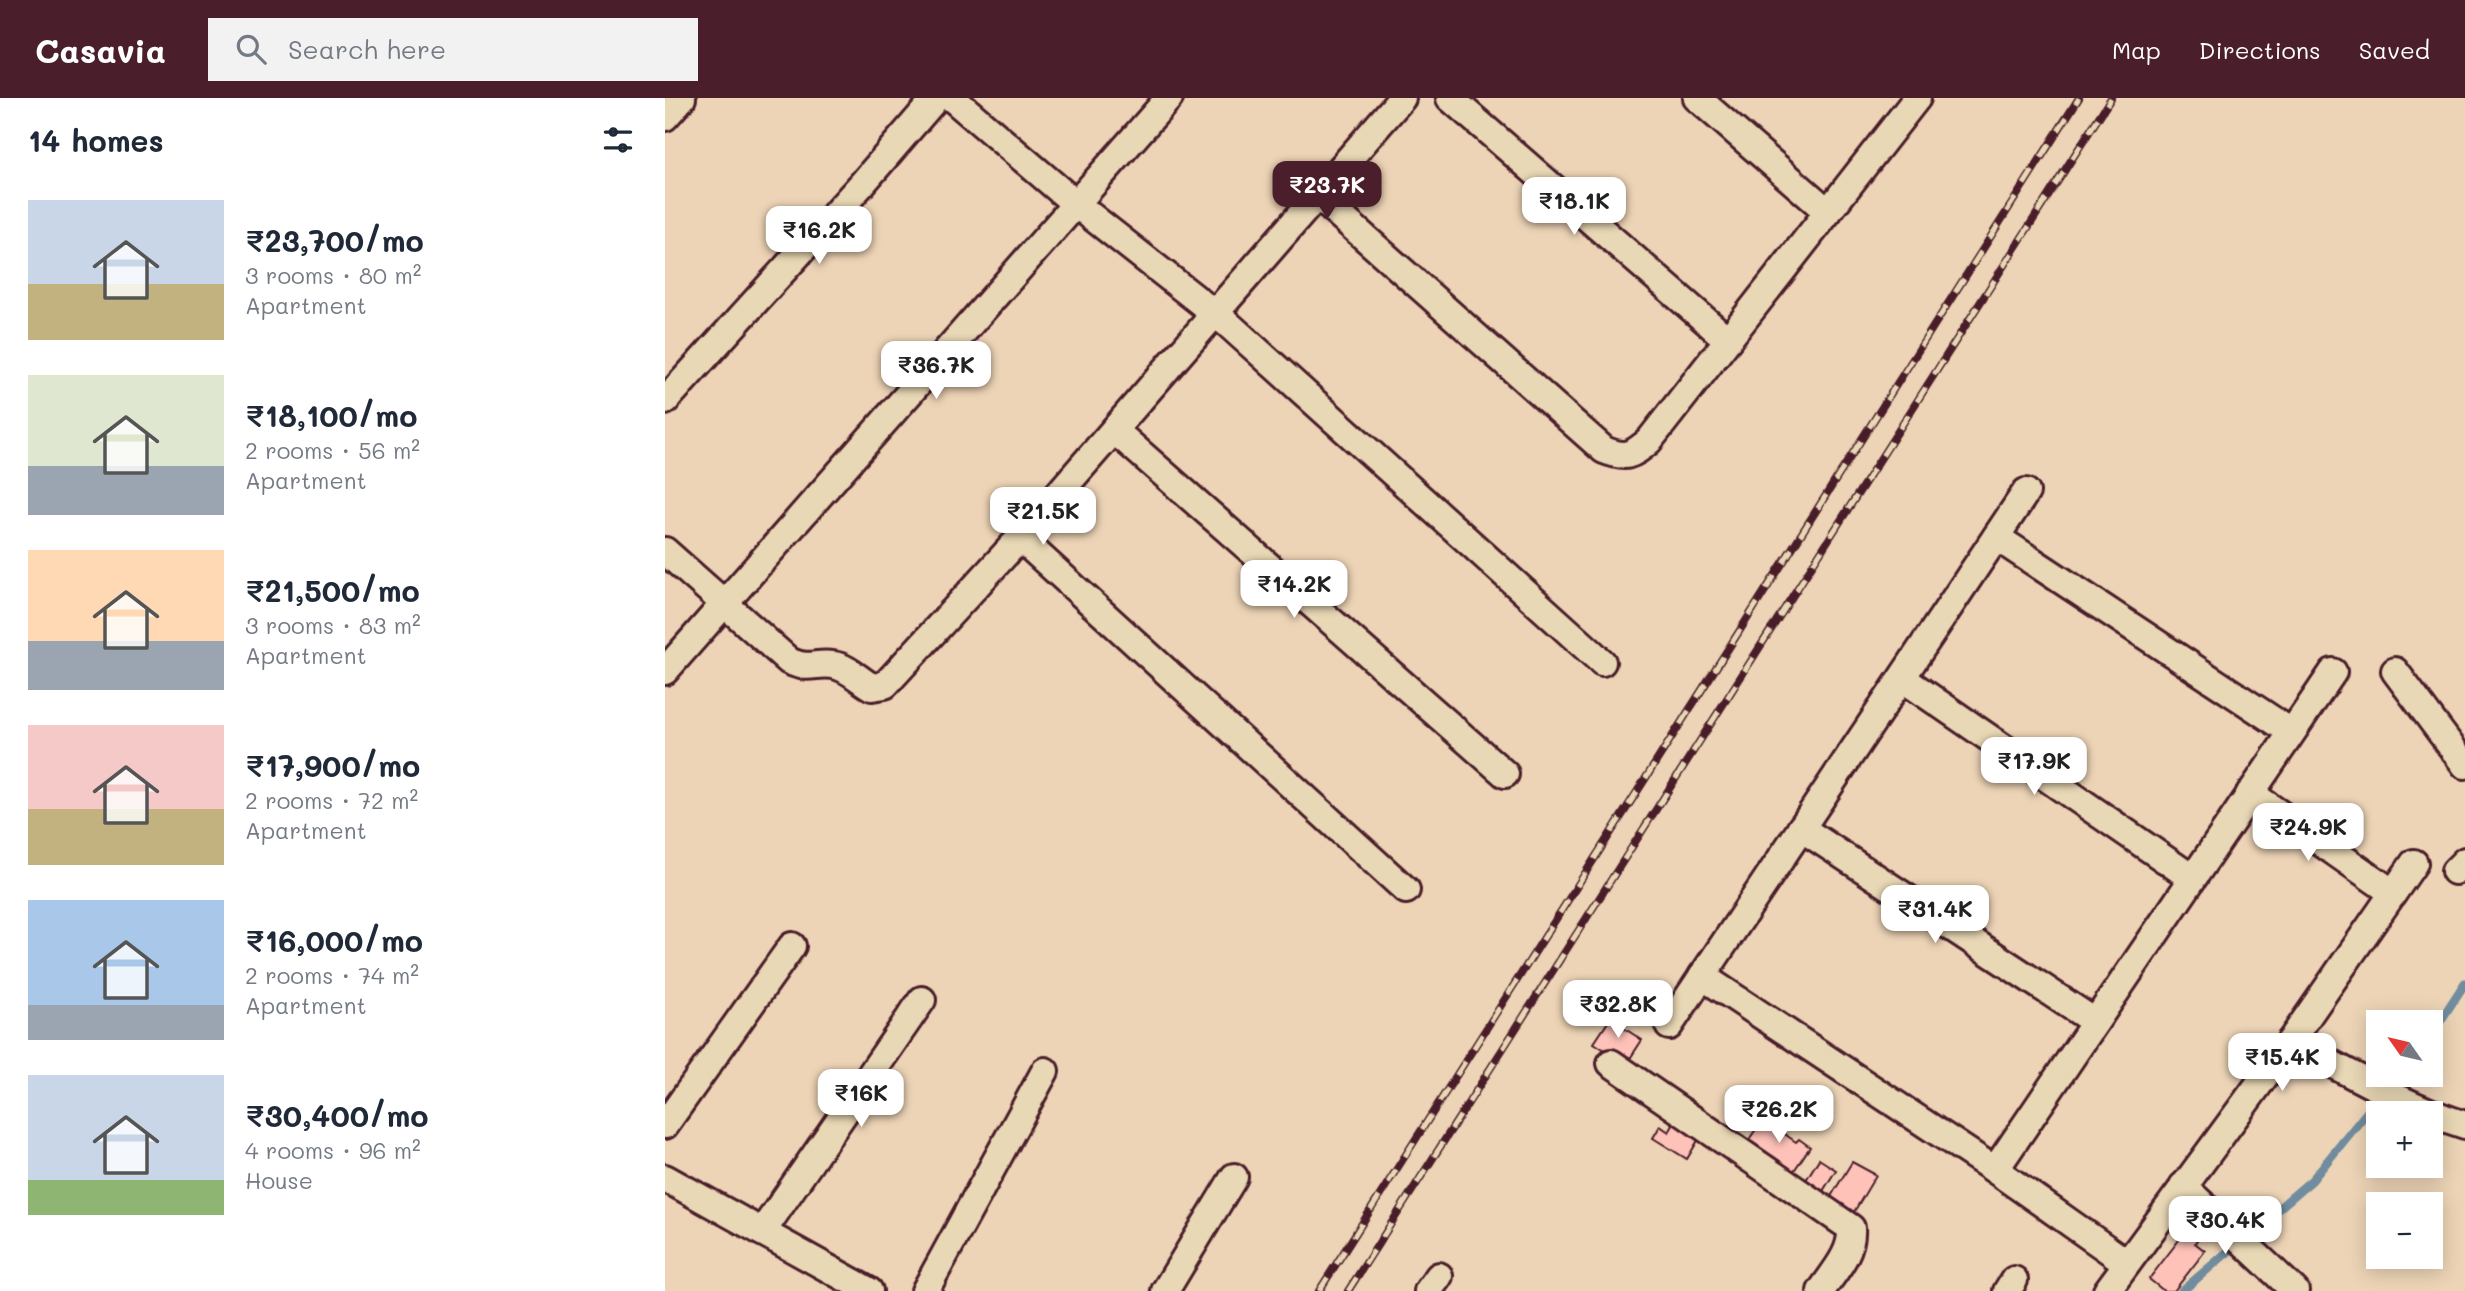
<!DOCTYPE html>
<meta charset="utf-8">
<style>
:root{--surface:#fff;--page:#f2f2f3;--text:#1f2937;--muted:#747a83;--accent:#4a1f2b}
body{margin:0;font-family:Mali,sans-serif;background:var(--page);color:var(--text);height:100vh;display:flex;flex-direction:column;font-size:26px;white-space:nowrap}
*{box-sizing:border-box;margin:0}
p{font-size:23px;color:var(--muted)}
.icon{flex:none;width:38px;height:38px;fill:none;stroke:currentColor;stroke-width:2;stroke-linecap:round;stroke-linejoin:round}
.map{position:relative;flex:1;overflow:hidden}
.panel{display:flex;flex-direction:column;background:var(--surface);width:665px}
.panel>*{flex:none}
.needle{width:46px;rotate:304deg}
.fabs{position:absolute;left:1701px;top:912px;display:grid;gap:14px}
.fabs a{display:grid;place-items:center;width:77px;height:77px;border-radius:0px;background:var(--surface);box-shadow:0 4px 18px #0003;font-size:35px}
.price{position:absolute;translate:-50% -60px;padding:0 16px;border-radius:14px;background:#fff;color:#222;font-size:23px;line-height:46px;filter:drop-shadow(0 2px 4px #0008)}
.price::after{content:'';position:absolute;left:50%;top:42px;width:21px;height:16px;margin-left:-10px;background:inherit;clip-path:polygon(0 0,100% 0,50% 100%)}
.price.selected{background:var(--accent);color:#fff}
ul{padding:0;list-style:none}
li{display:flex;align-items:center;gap:21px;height:175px;padding:0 28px}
li span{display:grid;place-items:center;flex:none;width:196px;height:140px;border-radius:0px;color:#555}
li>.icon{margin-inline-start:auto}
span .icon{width:84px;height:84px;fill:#fffc;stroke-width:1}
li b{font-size:30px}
h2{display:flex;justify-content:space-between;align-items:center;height:84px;padding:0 28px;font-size:30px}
header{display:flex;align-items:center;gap:42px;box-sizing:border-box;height:98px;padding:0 35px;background:var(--accent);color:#fff}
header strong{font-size:33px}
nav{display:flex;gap:38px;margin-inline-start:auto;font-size:24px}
.search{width:490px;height:63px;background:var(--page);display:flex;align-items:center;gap:18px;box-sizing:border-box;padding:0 24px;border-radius:0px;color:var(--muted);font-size:26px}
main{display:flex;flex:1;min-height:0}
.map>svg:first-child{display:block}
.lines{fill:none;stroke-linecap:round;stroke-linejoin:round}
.stream{stroke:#708c9e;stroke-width:9}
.building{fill:#fec2b9;stroke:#4a1f2b;stroke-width:2}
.minor-casing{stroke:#4a1f2b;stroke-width:32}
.minor{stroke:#e9d8b5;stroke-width:26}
.rail-casing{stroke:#4a1f2b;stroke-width:8}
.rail{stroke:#e9d8b5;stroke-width:5;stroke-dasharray:16;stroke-linecap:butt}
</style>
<header>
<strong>Casavia</strong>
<div class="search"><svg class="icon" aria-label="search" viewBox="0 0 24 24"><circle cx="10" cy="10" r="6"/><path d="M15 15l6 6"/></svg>Search here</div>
<nav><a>Map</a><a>Directions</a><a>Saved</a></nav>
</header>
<main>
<section class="panel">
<h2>14 homes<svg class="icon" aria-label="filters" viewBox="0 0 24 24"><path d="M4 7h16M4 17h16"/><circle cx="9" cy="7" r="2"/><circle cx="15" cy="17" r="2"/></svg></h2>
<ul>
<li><span style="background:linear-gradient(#c9d6e8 60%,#c2b280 0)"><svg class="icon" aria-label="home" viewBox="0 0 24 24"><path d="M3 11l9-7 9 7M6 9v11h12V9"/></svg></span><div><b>₹23,700/mo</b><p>3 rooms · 80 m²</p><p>Apartment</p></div></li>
<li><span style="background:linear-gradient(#dfe7d0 65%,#9aa5b1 0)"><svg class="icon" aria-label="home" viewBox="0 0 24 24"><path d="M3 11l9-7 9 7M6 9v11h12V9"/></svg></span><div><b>₹18,100/mo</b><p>2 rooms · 56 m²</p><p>Apartment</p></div></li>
<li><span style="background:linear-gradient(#ffd9b3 65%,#9aa5b1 0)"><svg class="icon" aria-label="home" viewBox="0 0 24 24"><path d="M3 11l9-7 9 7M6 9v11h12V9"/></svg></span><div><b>₹21,500/mo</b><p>3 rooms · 83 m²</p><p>Apartment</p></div></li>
<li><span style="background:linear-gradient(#f6c9c9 60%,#c2b280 0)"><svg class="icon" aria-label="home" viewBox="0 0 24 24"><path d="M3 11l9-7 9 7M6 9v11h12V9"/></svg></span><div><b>₹17,900/mo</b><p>2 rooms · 72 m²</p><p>Apartment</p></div></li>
<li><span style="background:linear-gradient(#a9c7e8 75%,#9aa5b1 0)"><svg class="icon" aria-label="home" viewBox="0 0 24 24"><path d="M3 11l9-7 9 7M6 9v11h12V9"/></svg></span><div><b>₹16,000/mo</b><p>2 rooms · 74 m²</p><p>Apartment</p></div></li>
<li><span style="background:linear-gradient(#c9d6e8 75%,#8fb573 0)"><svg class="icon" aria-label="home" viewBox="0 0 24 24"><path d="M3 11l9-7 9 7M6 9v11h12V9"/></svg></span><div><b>₹30,400/mo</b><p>4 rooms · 96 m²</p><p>House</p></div></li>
</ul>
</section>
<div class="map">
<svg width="1800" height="1193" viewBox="0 0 1800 1193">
<rect width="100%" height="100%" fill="#edd4b6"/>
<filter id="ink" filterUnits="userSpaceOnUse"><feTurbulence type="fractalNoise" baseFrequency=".0143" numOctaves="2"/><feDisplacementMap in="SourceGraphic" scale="14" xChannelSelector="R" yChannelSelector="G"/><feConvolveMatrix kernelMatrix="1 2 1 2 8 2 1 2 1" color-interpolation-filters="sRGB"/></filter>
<g filter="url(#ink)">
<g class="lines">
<g class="stream">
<path d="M1766,937L1800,885"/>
<path d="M1517,1193L1647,1082L1733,976"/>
</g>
</g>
<g class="building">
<path d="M945,921L977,942L964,962L946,950L943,954L929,945Z"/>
<path d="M1014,1017L1039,1032L1022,1061L988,1040L995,1028L1004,1034Z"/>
<path d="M1098,1021L1131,1044L1134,1041L1145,1049L1128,1074L1083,1043Z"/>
<path d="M1154,1061L1171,1072L1158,1093L1141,1082Z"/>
<path d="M1187,1064L1211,1077L1189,1114L1165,1100Z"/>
<path d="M1521,1133L1532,1142L1530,1145L1540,1153L1509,1193H1499L1484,1181Z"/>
</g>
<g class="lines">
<g class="minor-casing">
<g id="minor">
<path d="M287,0L412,107L563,226L937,564"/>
<path d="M785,0L1063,242"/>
<path d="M1032,0L1163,114"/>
<path d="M0,19L17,0"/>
<path d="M653,98L939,352C961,361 966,358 984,343L1252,0"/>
<path d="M0,303L197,86L271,0"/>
<path d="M449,332L840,676"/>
<path d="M1331,439L1626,634"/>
<path d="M355,440L741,792"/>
<path d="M0,453L124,563C146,573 149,564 168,567C183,569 194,582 207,589L220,587L355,440L737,0"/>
<path d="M0,573L504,0"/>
<path d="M1730,573L1800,667"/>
<path d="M1237,580L1527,780"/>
<path d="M1585,695L1728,795"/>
<path d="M1136,730L1430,924"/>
<path d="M1790,773L1800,763"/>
<path d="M1037,878L1330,1072L1462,1165"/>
<path d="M1004,928L1361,394"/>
<path d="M1625,944C1682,973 1739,1008 1800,1027"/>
<path d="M946,965L1186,1130C1188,1154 1169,1174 1156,1193"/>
<path d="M0,1027L127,848"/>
<path d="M1330,1072L1668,574"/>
<path d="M0,1080L204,1193"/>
<path d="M1518,1088L1630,1193"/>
<path d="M97,1134L257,902"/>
<path d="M260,1193L380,973"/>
<path d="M500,1193L569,1079"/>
<path d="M763,1193L774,1178"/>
<path d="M1342,1193L1349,1182"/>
<path d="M1442,1193L1625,944L1749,765"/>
</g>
</g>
<use href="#minor" class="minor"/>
<g class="rail-casing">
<g id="rail">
<path d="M654,1193L1414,0"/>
<path d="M683,1193L1446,0"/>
</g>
</g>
<use href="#rail" class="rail"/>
</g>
</g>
</svg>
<div class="fabs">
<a><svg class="needle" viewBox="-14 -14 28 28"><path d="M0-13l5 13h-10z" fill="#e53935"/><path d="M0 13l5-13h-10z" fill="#747a83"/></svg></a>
<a>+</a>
<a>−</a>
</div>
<b class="price selected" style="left:662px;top:123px">₹23.7K</b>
<b class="price" style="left:909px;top:139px">₹18.1K</b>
<b class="price" style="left:154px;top:168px">₹16.2K</b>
<b class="price" style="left:271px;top:303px">₹36.7K</b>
<b class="price" style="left:378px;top:449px">₹21.5K</b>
<b class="price" style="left:629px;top:522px">₹14.2K</b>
<b class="price" style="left:1369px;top:699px">₹17.9K</b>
<b class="price" style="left:1643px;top:765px">₹24.9K</b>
<b class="price" style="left:1270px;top:847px">₹31.4K</b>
<b class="price" style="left:953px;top:942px">₹32.8K</b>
<b class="price" style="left:1617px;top:995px">₹15.4K</b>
<b class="price" style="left:196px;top:1031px">₹16K</b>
<b class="price" style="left:1114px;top:1047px">₹26.2K</b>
<b class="price" style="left:1560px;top:1158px">₹30.4K</b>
</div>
</main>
